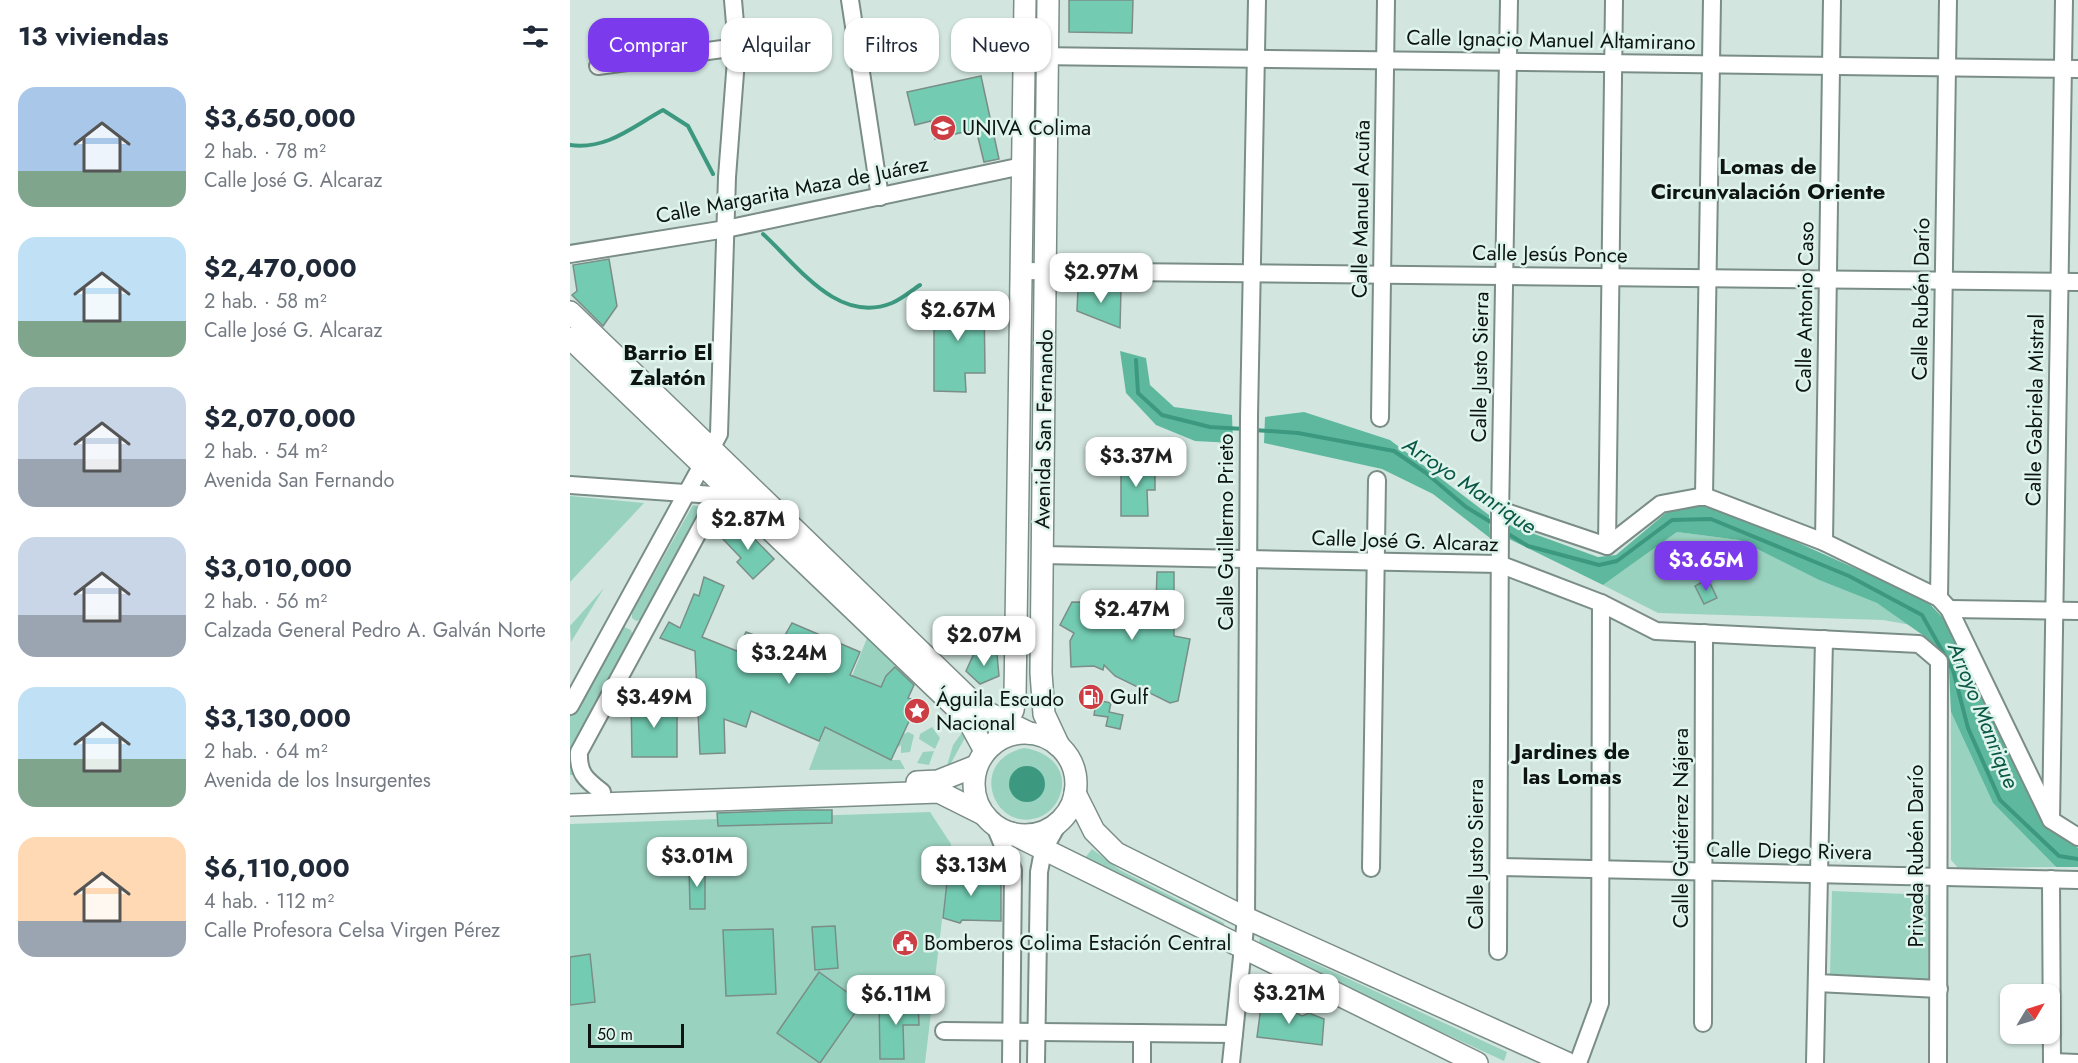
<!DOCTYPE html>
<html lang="es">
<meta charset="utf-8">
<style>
:root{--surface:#fff;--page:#f6f6f7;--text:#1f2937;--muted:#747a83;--accent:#7c3aed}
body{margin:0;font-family:Jost,sans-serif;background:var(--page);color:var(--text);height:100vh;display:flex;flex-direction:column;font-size:22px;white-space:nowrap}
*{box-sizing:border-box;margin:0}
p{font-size:20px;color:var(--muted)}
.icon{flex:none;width:33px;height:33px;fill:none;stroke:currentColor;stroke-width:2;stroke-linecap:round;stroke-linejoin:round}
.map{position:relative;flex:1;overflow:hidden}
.panel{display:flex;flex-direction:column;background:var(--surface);width:570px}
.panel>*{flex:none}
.hud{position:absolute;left:18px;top:18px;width:570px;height:54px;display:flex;gap:12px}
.needle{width:39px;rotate:52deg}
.buttons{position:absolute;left:1430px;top:984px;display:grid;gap:12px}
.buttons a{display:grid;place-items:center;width:60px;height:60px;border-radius:12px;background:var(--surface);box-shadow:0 2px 4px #0004;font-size:30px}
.scale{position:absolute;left:18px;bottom:15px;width:96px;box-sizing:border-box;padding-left:6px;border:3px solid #0d1411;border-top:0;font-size:16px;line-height:21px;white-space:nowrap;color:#0d1411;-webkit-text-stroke:4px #dff4ec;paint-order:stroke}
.price{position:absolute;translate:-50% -51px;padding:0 14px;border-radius:12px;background:#fff;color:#222;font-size:20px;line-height:39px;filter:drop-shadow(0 2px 3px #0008)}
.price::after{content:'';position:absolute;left:50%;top:36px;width:18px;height:14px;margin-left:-9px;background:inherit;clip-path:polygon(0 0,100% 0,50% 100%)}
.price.on{background:var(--accent);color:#fff}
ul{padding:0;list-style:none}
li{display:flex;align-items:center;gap:18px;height:150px;padding:0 18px}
li span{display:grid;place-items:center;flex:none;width:168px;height:120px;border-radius:18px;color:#555}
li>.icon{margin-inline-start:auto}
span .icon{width:72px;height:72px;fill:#fffc;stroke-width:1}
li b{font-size:26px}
h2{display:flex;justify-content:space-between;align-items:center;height:72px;padding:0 18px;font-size:26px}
.pill{padding:0 21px;border-radius:18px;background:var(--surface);box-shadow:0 2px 4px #0004;font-size:21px;line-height:54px}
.pill.on{background:var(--accent);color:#fff}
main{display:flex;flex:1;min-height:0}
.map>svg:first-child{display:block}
.green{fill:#9ad2c0;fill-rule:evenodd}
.forest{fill:#5eb89e}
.water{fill:#3c9980}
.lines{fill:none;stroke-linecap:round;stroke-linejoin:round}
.stream{stroke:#3c9980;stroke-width:4}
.building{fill:#73ccb2;stroke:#7a8d87;stroke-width:1.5}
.minor-casing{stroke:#7a8d86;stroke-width:20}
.major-casing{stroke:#7a8d86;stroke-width:24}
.minor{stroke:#fff;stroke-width:16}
.major{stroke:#fff;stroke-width:21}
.labels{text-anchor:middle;stroke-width:5;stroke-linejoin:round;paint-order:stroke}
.street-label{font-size:21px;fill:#0d1411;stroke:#dff4ec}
.poi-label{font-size:21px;fill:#0d1411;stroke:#dff4ec;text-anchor:start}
.neighbourhood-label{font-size:22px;font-weight:bold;fill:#0d1411;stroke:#dff4ec}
.water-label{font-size:22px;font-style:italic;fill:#095745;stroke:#dff4ec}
</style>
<main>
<section class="panel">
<h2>13 viviendas<svg class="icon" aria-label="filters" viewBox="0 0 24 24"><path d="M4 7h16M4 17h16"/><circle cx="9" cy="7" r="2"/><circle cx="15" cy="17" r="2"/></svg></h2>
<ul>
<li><span style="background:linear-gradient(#a9c7e8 70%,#7fa58c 0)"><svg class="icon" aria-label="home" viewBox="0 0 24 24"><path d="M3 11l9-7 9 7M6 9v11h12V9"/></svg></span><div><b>$3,650,000</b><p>2 hab. · 78 m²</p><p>Calle José G. Alcaraz</p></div></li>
<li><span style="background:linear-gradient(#bfe0f5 70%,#7fa58c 0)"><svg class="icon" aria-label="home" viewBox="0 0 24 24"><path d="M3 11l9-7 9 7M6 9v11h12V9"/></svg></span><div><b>$2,470,000</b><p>2 hab. · 58 m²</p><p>Calle José G. Alcaraz</p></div></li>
<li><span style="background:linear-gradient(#c9d6e8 60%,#9aa5b1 0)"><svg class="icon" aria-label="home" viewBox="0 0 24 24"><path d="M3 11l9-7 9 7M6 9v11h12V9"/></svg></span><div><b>$2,070,000</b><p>2 hab. · 54 m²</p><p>Avenida San Fernando</p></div></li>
<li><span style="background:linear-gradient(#c9d6e8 65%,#9aa5b1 0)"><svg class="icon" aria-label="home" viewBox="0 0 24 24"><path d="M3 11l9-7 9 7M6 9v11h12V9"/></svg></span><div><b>$3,010,000</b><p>2 hab. · 56 m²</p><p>Calzada General Pedro A. Galván Norte</p></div></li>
<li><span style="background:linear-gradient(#bfe0f5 60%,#7fa58c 0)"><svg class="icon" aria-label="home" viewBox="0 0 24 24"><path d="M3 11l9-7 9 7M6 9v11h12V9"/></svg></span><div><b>$3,130,000</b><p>2 hab. · 64 m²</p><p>Avenida de los Insurgentes</p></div></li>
<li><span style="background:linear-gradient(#ffd9b3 70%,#9aa5b1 0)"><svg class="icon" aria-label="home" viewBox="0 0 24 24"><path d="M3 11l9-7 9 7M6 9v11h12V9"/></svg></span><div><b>$6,110,000</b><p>4 hab. · 112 m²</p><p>Calle Profesora Celsa Virgen Pérez</p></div></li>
</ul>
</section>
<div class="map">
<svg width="1508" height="1063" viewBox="0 0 1508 1063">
<rect width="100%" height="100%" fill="#d2e6df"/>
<g class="green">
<path d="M0,496L74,503L0,582Z"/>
<path d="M123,505L130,507L131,513L72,619L66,621L62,618V613Z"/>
<path d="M1107,532L1169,540L1249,580L1307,603L1341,625L1313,620L1088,613L1033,585Z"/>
<path d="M34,588L1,642L0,626Z"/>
<path d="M54,627L61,630L63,637L1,757L4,775H0V716L50,629Z"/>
<path d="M297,638L326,666L316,676L311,687L282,676Z"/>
<path d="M1381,712L1423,803L1486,867L1388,868L1381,860Z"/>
<path d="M255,727L320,760H330L335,769L239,770Z"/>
<path d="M362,727L370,738L365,749L349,739L350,734Z"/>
<path d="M396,727L397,734L374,776L383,745Z"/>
<path d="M338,732L344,735L340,752L331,753V745L327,748L332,735Z"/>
<path d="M454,748C478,751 499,769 490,795C487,804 480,812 472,816C425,837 395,761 454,748ZM460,767L473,777L474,789L441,793L439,782Z"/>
<path d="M364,751L359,765L347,763L353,752Z"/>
<path d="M360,812L381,844L355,1063H0V824Z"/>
<path d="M522,849L550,870L654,923L655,930L514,859Z"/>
<path d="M1262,891L1361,895L1358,979L1260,975Z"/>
<path d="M690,938L937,1052L934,1061L688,947Z"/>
</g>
<g class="forest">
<path d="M550,351L576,358L580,385L604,407L662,415L663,443L625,441L586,425L556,393Z"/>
<path d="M734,412L820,440L919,515L920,538L863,494L812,469L694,443L695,417Z"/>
<path d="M1120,506L1148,507L1356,600L1373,618L1477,826L1508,848V867H1486L1423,803L1381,712L1379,671L1370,654L1357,638L1307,603L1249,580L1169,540L1107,532L1033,585L937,538V524L1028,557L1046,555L1096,513Z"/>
</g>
<circle class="water" cx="457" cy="784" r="18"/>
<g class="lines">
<g class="stream">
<path d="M0,145C37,150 62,127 93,110L118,126L143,174"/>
<path d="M193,234C228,266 268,325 322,303C332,299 341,291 350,285"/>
<path d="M566,360L568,393L592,415L640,427L674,429"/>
<path d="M684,430L728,433L824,451L856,473L896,507L924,524"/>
<path d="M935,532L958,546L1029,565L1047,561L1102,520L1141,519L1279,576L1352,615L1383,670L1398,728L1430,800L1489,856L1508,859"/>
</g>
</g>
<g class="building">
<path d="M499,0H563L562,33L499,32Z"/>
<path d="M437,33L440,48L425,51L422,36Z"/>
<path d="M411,76L429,159L414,162L406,129L365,139L361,121L345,125L337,92Z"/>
<path d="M39,259L47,306L33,326L2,295L7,291L3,265Z"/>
<path d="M508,288H551L550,328L507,311Z"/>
<path d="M364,298H414L415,373H395L396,392L364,391Z"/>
<path d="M551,463H585V490H577L578,516H551Z"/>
<path d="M168,522L204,559L183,579L167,562L171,558L152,538Z"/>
<path d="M587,572H604V636L620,639L608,701L600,703L545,676L534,665L533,670L524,666L501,667L500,641L504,633L490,625L502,602L586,603Z"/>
<path d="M134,577L154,586L132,637L167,651L176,632L189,637L187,641L207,649L222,623L290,652L280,675L311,687L316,676L325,667L344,685L338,698L348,702L321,760L255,727L249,741L181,711L176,727L154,719L155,753L130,754L125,651L90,638L99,622L110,628L124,594L129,596Z"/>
<path d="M1138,579L1147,598L1134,604L1125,586Z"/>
<path d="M405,651L427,654L429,676L410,684L396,671Z"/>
<path d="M514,688L529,691L527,700L541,703L539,712L553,715L550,729L536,726L538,717L524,715L526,702V706L512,703Z"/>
<path d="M61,698H79V705H107V757H62Z"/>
<path d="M227,810H262V823L148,826L147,813Z"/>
<path d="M379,864L431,885V921L392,920L390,923L373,918Z"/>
<path d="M119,867H135V909H120Z"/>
<path d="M265,926L268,968L245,970L242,927Z"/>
<path d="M203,929L206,994L156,996L153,930Z"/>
<path d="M20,954L25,1002L0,1005V957Z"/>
<path d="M249,972L292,1003L250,1063L207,1033Z"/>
<path d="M348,999L349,1025H333L334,1059H310L309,1000Z"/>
<path d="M692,999H699L732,1016L739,1013L754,1019L752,1045L687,1037Z"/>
</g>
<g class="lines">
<g class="minor-casing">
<g id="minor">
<path d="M280,0L310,197"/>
<path d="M465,56L1508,69"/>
<path d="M28,66L167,47"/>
<path d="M0,254L156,229L452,166"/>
<path d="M451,271L1508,282"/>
<path d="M810,418L816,0"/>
<path d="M0,485L158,496"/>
<path d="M1134,496L1142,0"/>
<path d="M930,510L1037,546L1091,504L1134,496L1254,542L1369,598L1379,609L1481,820L1508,837"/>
<path d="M1254,542L1262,0"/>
<path d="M1037,546L1044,0"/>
<path d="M472,555L929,564L1031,603L1086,631L1349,644L1369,661L1368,1063"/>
<path d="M1369,598L1378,0"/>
<path d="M1379,609L1508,611"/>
<path d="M0,706L149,434L157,177L167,47L163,0"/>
<path d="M32,792C15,779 8,773 9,752L150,492L154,474"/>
<path d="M1481,820L1494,0"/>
<path d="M425,826L443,870L441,1063"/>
<path d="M929,867L1508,880"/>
<path d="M801,868L807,480"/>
<path d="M1481,879L1482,1063"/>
<path d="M928,951L930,516L939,0"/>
<path d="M1247,983L1369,989"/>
<path d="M1133,1023L1134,633"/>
<path d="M374,1031L664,1034"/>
<path d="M1482,1062L1508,1063"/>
<path d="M466,1063L469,872L473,851L489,822"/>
<path d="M572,1063V1033"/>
<path d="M661,1063L676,918L679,417L687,0"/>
<path d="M1008,1063L1030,1003L1031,603"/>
<path d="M1245,1063L1254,639"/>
</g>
</g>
<g class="major-casing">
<g id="major">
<path d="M478,0L471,673L474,714L489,746"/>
<path d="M0,312L410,709L459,733"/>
<path d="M0,338L397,718L415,751"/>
<circle cx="455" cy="784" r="51"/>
<path d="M427,740L443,710L445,696L455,0"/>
<path d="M347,782L368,781L406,766"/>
<path d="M505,793L524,831L546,853L676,918L997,1063"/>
<path d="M0,805L369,792L413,814"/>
<path d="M441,833L907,1063"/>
</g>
</g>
<use href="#minor" class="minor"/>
<use href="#major" class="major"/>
</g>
<defs>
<g id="university-disc" transform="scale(1.35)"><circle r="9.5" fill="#cd3d44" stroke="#dff4ec"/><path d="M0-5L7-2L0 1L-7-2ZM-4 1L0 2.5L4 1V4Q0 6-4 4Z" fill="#fff"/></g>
<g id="fuel-disc" transform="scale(1.35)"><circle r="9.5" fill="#cd3d44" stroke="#dff4ec"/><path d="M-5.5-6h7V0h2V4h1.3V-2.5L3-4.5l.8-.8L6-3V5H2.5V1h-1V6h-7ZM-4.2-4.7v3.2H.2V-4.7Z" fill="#fff"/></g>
<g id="sight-disc" transform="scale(1.35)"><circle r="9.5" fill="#cd3d44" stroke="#dff4ec"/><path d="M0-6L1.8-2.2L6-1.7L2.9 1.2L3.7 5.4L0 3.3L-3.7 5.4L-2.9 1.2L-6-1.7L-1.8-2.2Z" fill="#fff"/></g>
<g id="civic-disc" transform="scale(1.35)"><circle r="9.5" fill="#cd3d44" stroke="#dff4ec"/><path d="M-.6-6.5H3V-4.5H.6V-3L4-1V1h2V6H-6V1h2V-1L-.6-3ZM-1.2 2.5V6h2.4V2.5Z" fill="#fff"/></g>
</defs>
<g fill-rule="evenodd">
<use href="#university-disc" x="373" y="128"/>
<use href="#fuel-disc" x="521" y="697"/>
<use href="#sight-disc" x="347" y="711"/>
<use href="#civic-disc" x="335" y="943"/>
</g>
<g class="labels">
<g class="street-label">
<text transform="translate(981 40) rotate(1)" y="7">Calle Ignacio Manuel Altamirano</text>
<text transform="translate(222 190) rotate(-11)" y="7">Calle Margarita Maza de Juárez</text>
<text transform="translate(791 209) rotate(-89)" y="7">Calle Manuel Acuña</text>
<text transform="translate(980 254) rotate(1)" y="7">Calle Jesús Ponce</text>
<text transform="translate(1351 299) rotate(-89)" y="7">Calle Rubén Darío</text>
<text transform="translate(1235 307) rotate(-89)" y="7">Calle Antonio Caso</text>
<text transform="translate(910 367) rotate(-89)" y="7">Calle Justo Sierra</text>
<text transform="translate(1465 410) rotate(-89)" y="7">Calle Gabriela Mistral</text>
<text transform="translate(474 429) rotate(-89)" y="7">Avenida San Fernando</text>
<text transform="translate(656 532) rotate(-90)" y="7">Calle Guillermo Prieto</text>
<text transform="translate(835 541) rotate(2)" y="7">Calle José G. Alcaraz</text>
<text transform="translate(1111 828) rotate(-90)" y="7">Calle Gutiérrez Nájera</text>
<text transform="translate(1219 851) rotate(1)" y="7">Calle Diego Rivera</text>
<text transform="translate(906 854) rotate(-90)" y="7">Calle Justo Sierra</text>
<text transform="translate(1346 856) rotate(-90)" y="7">Privada Rubén Darío</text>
</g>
<g class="poi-label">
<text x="392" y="135">UNIVA Colima</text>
<text x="540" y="704">Gulf</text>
<text x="366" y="706">Águila Escudo<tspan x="366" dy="24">Nacional</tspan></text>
<text x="354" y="950">Bomberos Colima Estación Central</text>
</g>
<g class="neighbourhood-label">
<text x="1198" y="174">Lomas de<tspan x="1198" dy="25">Circunvalación Oriente</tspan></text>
<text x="98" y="360">Barrio El<tspan x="98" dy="25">Zalatón</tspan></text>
<text x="1002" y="759">Jardines de<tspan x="1002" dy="25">las Lomas</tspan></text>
</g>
<g class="water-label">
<text transform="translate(900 485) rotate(34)" y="8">Arroyo Manrique</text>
<text transform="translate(1414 715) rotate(68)" y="8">Arroyo Manrique</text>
</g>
</g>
</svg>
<div class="buttons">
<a><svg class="needle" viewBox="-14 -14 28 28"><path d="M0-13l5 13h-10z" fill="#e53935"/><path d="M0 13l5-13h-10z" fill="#747a83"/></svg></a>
</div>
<div class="scale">50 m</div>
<b class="price" style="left:531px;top:304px">$2.97M</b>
<b class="price" style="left:388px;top:342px">$2.67M</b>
<b class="price" style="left:566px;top:488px">$3.37M</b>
<b class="price" style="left:178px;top:551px">$2.87M</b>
<b class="price on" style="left:1136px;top:592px">$3.65M</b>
<b class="price" style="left:562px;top:641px">$2.47M</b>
<b class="price" style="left:414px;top:667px">$2.07M</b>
<b class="price" style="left:219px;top:685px">$3.24M</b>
<b class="price" style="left:84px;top:729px">$3.49M</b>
<b class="price" style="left:127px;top:888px">$3.01M</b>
<b class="price" style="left:401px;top:897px">$3.13M</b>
<b class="price" style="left:719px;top:1025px">$3.21M</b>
<b class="price" style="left:326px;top:1026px">$6.11M</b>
<div class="hud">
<a class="pill on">Comprar</a>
<a class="pill">Alquilar</a>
<a class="pill">Filtros</a>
<a class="pill">Nuevo</a>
</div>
</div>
</main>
